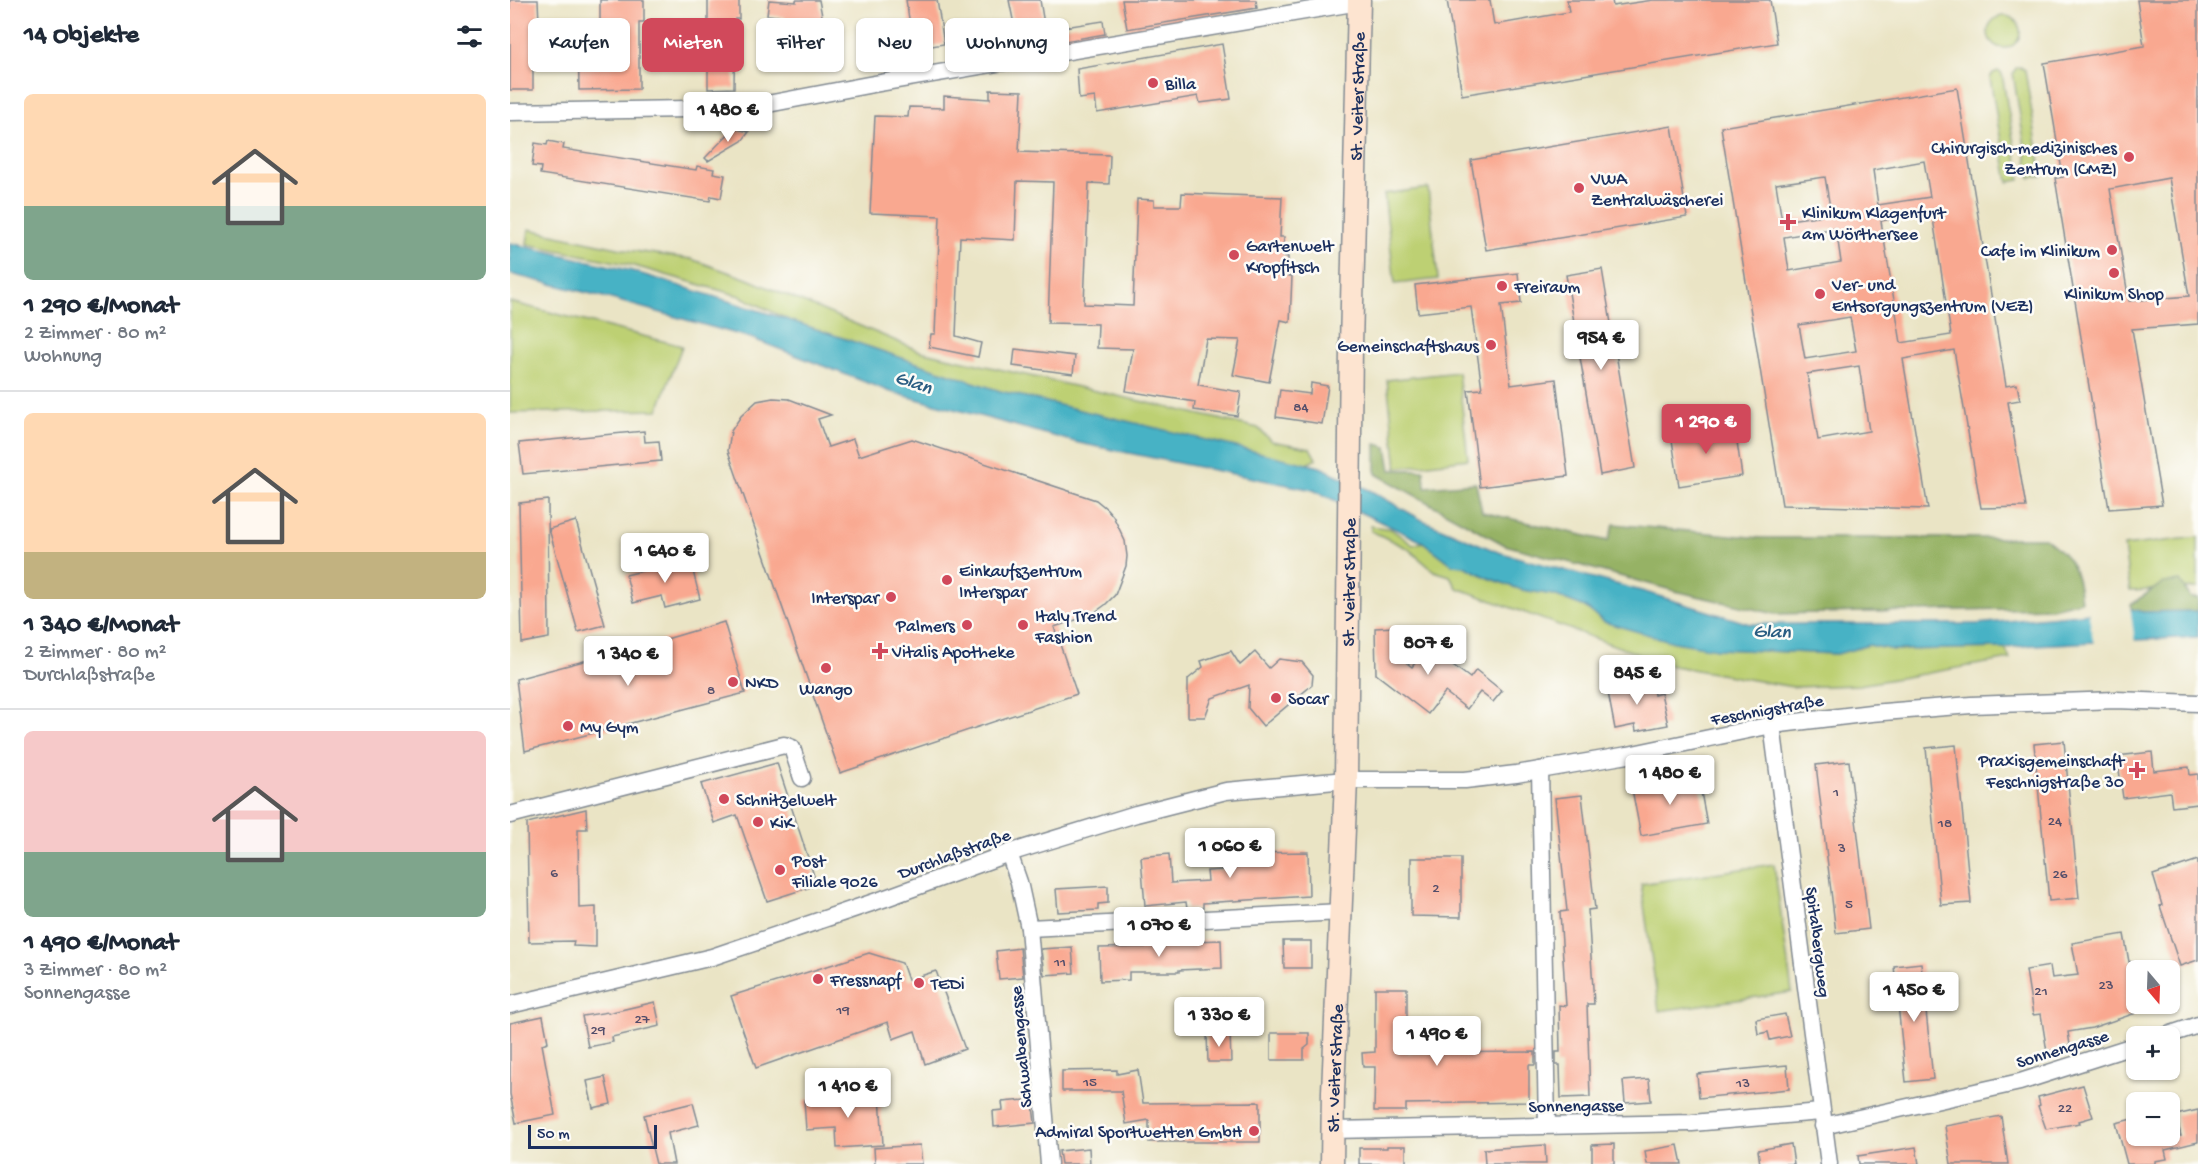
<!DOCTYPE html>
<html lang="de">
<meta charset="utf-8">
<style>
:root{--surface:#fff;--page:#f6f6f7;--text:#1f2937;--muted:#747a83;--line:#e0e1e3;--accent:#d1495b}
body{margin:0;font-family:"Gochi Hand",sans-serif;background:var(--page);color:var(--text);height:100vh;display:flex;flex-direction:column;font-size:22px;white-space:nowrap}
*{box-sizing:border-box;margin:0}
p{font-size:20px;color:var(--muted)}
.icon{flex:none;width:33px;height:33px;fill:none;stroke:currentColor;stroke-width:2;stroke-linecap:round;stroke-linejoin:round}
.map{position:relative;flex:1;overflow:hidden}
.panel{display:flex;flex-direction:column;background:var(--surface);width:510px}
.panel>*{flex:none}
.hud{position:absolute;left:18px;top:18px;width:570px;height:54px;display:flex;gap:12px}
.needle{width:39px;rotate:161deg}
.controls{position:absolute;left:1616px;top:960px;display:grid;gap:12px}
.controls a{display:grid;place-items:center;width:54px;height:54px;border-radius:9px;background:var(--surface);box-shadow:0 2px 4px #0004;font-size:30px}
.scale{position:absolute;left:18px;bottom:15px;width:129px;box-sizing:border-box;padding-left:6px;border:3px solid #1b2f5e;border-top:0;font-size:16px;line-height:21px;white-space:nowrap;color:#1b2f5e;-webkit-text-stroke:4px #fdfcf7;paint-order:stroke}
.price{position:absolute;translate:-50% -51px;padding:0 14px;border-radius:6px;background:#fff;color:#222;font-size:20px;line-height:39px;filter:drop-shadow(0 2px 3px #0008)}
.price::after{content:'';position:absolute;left:50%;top:36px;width:18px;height:14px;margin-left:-9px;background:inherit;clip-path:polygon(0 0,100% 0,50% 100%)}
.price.active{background:var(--accent);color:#fff}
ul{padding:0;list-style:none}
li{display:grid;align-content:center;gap:12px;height:318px;padding:0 24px}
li+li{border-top:2px solid var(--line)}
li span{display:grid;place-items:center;height:186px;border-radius:9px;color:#555}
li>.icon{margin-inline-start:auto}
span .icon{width:108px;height:108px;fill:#fffc;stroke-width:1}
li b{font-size:26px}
h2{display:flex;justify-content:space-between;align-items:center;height:72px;padding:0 24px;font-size:26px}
.tag{padding:0 21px;border-radius:9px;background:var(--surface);box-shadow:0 2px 4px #0004;font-size:21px;line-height:54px}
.tag.active{background:var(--accent);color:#fff}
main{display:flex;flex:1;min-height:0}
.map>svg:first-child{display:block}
.green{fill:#bdd073;stroke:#6c8068;stroke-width:1.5}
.forest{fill:#96b265;stroke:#587062;stroke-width:1.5}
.water{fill:#47b2c5;stroke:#317092;stroke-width:1.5}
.pier{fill:#eae4c5}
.building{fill:#f9a890;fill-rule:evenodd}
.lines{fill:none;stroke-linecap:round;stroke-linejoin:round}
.minor-casing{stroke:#828a92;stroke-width:19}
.secondary-casing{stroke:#828a92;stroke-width:25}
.minor{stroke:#fff;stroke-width:16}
.secondary{stroke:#fde4d0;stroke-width:22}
.poi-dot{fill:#d1495b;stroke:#fdfcf7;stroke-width:2}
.labels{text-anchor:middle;stroke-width:5;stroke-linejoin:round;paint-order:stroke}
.number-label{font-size:15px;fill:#524d6a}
.poi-label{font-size:18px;fill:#1b2f5e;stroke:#fdfcf7;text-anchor:start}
.street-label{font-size:18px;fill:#1b2f5e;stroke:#fdfcf7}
.water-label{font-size:20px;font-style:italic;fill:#2a5d82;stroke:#fdfcf7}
</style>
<main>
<section class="panel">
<h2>14 Objekte<svg class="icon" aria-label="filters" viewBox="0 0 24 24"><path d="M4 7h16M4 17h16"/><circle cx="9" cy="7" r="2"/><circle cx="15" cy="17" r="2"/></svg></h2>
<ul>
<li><span style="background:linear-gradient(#ffd9b3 60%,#7fa58c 0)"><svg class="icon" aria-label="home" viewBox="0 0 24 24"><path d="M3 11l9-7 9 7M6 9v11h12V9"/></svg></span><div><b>1 290 €/Monat</b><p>2 Zimmer · 80 m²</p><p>Wohnung</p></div></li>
<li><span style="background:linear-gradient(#ffd9b3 75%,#c2b280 0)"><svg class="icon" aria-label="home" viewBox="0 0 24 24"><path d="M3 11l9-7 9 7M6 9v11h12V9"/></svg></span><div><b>1 340 €/Monat</b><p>2 Zimmer · 80 m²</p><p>Durchlaßstraße</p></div></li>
<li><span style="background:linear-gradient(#f6c9c9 65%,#7fa58c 0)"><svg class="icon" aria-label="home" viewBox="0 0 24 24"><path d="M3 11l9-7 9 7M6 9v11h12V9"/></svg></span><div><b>1 490 €/Monat</b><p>3 Zimmer · 80 m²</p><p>Sonnengasse</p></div></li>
</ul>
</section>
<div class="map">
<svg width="1688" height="1164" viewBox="0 0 1688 1164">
<rect width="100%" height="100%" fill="#fdfcf7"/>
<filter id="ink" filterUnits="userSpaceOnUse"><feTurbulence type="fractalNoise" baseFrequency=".0167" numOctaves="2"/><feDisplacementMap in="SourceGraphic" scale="12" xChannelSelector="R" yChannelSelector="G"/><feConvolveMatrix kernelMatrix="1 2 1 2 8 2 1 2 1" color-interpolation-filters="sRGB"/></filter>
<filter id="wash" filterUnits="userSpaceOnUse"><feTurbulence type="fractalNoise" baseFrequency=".008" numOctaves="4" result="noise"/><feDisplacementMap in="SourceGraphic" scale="24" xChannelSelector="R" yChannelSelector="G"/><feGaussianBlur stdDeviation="1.35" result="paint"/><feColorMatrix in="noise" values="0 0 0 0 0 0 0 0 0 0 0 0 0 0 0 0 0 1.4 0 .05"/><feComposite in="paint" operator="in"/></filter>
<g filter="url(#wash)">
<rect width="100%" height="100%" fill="#eae4c5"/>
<g class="green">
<circle cx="1494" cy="32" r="16"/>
<path d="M1510,67L1515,70L1532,176L1520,178L1503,73L1506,68Z"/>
<path d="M1488,71L1492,74L1510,180L1498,182L1480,78L1483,73Z"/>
<path d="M918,188L928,279L885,284L874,194Z"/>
<path d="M19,229L117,250L181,259L235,278L410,351L748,428L761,441L800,448L806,459L796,465L490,391L279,320L230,296L121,265L17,244Z"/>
<path d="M0,302L172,346L148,410L0,413Z"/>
<path d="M948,372L958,459L887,468L877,380Z"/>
<path d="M861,526L881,529L903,545L913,542L943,565L954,566L979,578L1012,590L1044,595L1075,607L1094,622L1207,649L1327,654L1359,645L1383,650L1495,648L1500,659L1349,685L1283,687L1158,665L947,588L940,576L924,571L897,548L861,531Z"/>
<path d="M1688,537V588L1620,591L1614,546Z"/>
<path d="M1264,864L1282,992L1149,1011L1131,884Z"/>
</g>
<g class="forest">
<path d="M866,444L877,447L881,470H914L915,487L966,483L972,512L1098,541L1104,524L1251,538H1535C1562,558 1567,568 1571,601L1542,608L1265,614L1165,591L995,545L866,474Z"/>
<path d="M1670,581L1681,598H1688V611L1633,612L1621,609V604L1653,583Z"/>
</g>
<path class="water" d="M0,243L122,271L279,320L490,391L810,467L861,491L912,520L988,552L1135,592L1240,624H1467L1621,609L1633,612L1688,611V637L1523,645L1495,648L1383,650L1359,645L1327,654L1207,649L1164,642L1094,622L1075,607L1044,595L1012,590L979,578L954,566L943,565L913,542L803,490L569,443L381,392L241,338L98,298L0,274Z"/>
<path class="pier" d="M1620,606L1625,643L1584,645L1578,610Z"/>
<g id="blocks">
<g class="building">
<path d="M0,0H28L29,23H23V90H0Z"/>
<path d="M90,0H134V22H129V89L69,90L68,31H90Z"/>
<path d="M198,0H229V19H225L224,88L198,89Z"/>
<path d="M259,0L286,2V0H309L313,21H309L316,59L295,63L292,43L282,44L279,27L277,28L275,17L257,15Z"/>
<path d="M396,0H427L434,44L404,49Z"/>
<path d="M499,0H530L535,30L593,21L595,34L509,49Z"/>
<path d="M612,0H746L747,8L617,29Z"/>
<path d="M937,0H980L984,25L1059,12L1057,0H1102L1103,6L1143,0H1260L1267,43L952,95Z"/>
<path d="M1627,0H1688V324L1622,329L1652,505L1599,509L1545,178L1553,177L1534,63L1634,46ZM1659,178L1679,296L1619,301L1600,189Z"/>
<path d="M712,44L721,99L690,103L688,96L587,113L585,97L569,99L567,69Z"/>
<path d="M1447,88L1496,386L1507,384L1510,400L1498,402L1516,507L1471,508L1444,350L1393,359L1418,509L1272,505L1211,127ZM1414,161L1420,197L1368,205L1363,170ZM1315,177L1321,214L1272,221L1266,184ZM1422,212L1441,335L1391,343L1371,221ZM1326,228L1331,262L1279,271L1274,237ZM1340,317L1346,351L1295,359L1289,325ZM1349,366L1359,431L1308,440L1297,374Z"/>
<path d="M480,90L512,91L509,152L600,155L599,184L579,183L574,304L623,306L627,199L644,200V206H671L672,193L772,197L770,237H774L773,256L778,257V276H782L780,322L771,320L759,382L723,375L730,340L696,339L688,385L731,392L727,416L684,410L685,402L616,391L623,349L587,348L588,324L538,323L543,182L507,181L505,240L450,237L446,336L471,343L468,357L419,347L421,334H425L430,216L360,213L365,116L398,117L399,107L434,108V96L480,99Z"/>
<path d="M1162,126L1177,217L976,250L961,160Z"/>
<path d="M224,128L239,132L232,141L198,161L195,158Z"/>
<path d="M38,141L54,144L53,149L186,170L187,166L204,169L203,173L215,175L211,198L201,196L200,201L30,174L31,167L22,166L25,143L37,145Z"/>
<path d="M1092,269L1125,468L1090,475L1056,275Z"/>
<path d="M1008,273L1011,303L991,305L1001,385L1046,379L1058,476L970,487L958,390L972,389L961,307L908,313L905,285Z"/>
<path d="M505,349L565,356L563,374L503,366Z"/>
<path d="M801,383L818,386L812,424L766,417L770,390L800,394Z"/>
<path d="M263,398L279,399L321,415L308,419L318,447L343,439L349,456L402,439L586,500L597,509L603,516L615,541L617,556L616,566L605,595L595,605L581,615L544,627L567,694L330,773L218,451L221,431L231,416L247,401Z"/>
<path d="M1217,424L1219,436L1226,435L1232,476L1169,486L1161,433Z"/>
<path d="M134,431L135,442L149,441L151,461L13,474L9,443Z"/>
<path d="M38,500L39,638L12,643L9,503Z"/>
<path d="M66,521L95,625L68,632L39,529Z"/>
<path d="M180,559L190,599L155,608L152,596L123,603L116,575Z"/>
<path d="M214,622L235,693L15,751L6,679L153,640Z"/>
<path d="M885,627V654L902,667L918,646L960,678L966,670L992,691L983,702L970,692L957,709L935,692L918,714L866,674L865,628Z"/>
<path d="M721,651L730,665L745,652L759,668L769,659L792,662L803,675L802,685L753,726L738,708L739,685L702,698L695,717H678V679L693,667L691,661Z"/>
<path d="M1141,678L1144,695L1151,693L1158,725L1126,731L1125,725L1105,729L1097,687Z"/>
<path d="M1554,741L1569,898L1539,901L1524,744Z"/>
<path d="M1446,745L1461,903L1431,905L1416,748Z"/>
<path d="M1642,752L1644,771L1679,767L1680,775L1688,774V804L1662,807L1660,792L1613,798L1607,756Z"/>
<path d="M1339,761L1359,929L1326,933L1306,765Z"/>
<path d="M267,763L307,885L257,901L227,815L204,823L191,784Z"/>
<path d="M1188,776L1197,824L1131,836L1122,789Z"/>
<path d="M1072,795L1085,909L1078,910L1084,1004H1077L1080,1097L1051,1098L1050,1065H1046V1052H1050L1049,1005L1056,1006L1050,912L1057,911L1045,798Z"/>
<path d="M76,809L77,829H68L69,908L86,907V947L63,946L64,941L19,942L17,823Z"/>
<path d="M711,844H728V853L798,852L799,896L693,903V909H677L676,902L635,906L631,857L659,854L661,883L698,881L697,871L712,870Z"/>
<path d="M901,858H951V917L901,916Z"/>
<path d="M1688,860V960L1670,966L1650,906L1652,905L1643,875Z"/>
<path d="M598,886V903L588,904V910L548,912L546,889Z"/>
<path d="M1614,934L1619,962L1623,961L1626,977V1013L1582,1028L1558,1032L1560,1045L1537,1052L1531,1014L1523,1015L1516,970L1540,966L1542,978L1568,975L1562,943Z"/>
<path d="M658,938V942L711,940L712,968L669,970V972H619V980L590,981L589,948L635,947V943H644V939Z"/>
<path d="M773,941H801V968H774Z"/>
<path d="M562,947L564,973L534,975L531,949Z"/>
<path d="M510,948L513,977L489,979L486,951Z"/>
<path d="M359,953L392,963L398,980L426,971L455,1049L415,1064L405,1031L383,1039L378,1022L246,1068L221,996Z"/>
<path d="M1411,963L1423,1079L1396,1082L1384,966Z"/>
<path d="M865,988H897V1053L1025,1052V1065H1019V1102L896,1104V1111H864L865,1067H853L852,1053L865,1052Z"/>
<path d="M145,1002L150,1026L102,1037L103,1042L78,1047L72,1016L98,1012V1013Z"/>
<path d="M1275,1014L1280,1036L1260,1040L1258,1032L1248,1034L1246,1019Z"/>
<path d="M33,1016L38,1042L32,1044L45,1115L6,1123L0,1094V1023Z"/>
<path d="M720,1033L721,1062H698L697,1034Z"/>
<path d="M761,1033H799V1045L794,1049V1060H761Z"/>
<path d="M1277,1065L1279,1089L1189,1098L1187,1074Z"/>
<path d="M607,1070V1074L628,1070L633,1103L750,1102V1142H639V1120L616,1124L611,1091H552V1071Z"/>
<path d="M95,1077L101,1104L83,1108L77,1081Z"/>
<path d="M1139,1079L1141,1101L1115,1103L1113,1081Z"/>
<path d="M1573,1085L1583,1117L1569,1121L1570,1123L1536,1129L1528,1106L1530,1105L1528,1097Z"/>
<path d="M370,1095L373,1145L327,1148L326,1128L296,1130L294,1100Z"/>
<path d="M516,1100L517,1107H523L525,1123L484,1127L483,1111L493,1110L492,1102Z"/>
<path d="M183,1103L189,1125L158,1133L164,1164H146L134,1115Z"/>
<path d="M1688,1110V1142L1655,1150L1657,1159L1645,1161V1164H1617L1606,1123L1626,1118V1136H1671L1666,1115Z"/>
<path d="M1491,1116L1498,1164H1441L1435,1126Z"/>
<path d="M1104,1144V1164H1082V1145Z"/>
<path d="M1281,1144L1284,1164H1250L1248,1150Z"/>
<path d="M410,1145L412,1164H365L364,1148Z"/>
<path d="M1035,1145L1036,1164H975L974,1149Z"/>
<path d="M1168,1145L1172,1164H1137L1135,1151Z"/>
<path d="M877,1146H896V1164H849V1148H877Z"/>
<path d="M1406,1147L1409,1164H1349L1348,1156Z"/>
<path d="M579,1148L580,1164H551L549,1151Z"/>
</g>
</g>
</g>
<g filter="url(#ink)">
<use href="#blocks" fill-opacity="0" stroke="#828a92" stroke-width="1.5"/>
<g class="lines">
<g class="minor-casing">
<g id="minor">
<path d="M0,112L236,108L358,85L849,2"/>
<path d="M1262,725L1319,1164"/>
<path d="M1030,770L1037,1125"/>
<path d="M0,815L274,745L282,748L292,778"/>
<path d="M499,853L509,882L519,928L539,1164"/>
<path d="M519,928L831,912"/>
<path d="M0,1005L202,957L373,899L499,853L626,814L716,791L836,780H955L1006,774L1118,755L1262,725L1361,713L1461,705L1606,700L1688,703"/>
<path d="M1655,1036L1688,1025"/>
<path d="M1313,1126L1510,1082L1626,1045"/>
<path d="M822,1130L1182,1123L1311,1112"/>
</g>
</g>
<g class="secondary-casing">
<g id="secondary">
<path id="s1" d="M822,1164L823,1092L836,780L841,347L849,0"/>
</g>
</g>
<use href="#minor" class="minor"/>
<use href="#secondary" class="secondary"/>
</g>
</g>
<g class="poi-dot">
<circle cx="643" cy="83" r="6"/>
<circle cx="1619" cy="157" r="6"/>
<circle cx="1069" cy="188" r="6"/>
<path d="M1275 213h6v6h6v6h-6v6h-6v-6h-6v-6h6z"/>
<circle cx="1602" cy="250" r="6"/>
<circle cx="724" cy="255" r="6"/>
<circle cx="1604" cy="273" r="6"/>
<circle cx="992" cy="286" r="6"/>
<circle cx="1310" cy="294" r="6"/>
<circle cx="981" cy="345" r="6"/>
<circle cx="437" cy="580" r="6"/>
<circle cx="381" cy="597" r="6"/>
<circle cx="457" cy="625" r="6"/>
<circle cx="513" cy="625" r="6"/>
<path d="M367 642h6v6h6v6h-6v6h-6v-6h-6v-6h6z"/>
<circle cx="316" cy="668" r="6"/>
<circle cx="223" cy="682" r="6"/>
<circle cx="766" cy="698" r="6"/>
<circle cx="58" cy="726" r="6"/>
<path d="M1624 761h6v6h6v6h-6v6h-6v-6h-6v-6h6z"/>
<circle cx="214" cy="799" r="6"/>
<circle cx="248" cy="822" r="6"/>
<circle cx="270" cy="870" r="6"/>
<circle cx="308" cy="979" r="6"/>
<circle cx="409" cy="983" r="6"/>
<circle cx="744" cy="1131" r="6"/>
</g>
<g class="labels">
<g class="number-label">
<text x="791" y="411">84</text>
<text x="201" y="694">8</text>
<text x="1326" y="796">1</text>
<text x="1545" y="825">24</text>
<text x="1435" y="827">18</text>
<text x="1332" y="852">3</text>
<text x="44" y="877">6</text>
<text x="1550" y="878">26</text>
<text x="926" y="892">2</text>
<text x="1339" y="908">5</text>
<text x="550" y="966">11</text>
<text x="1596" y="989">23</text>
<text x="1531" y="995">21</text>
<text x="333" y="1014">19</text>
<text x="132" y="1023">27</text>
<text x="88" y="1034">29</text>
<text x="580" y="1086">15</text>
<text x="1233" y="1087">13</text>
<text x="1555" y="1112">22</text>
</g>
<g class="poi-label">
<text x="655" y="89">Billa</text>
<text x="1607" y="153" text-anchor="end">Chirurgisch-medizinisches<tspan x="1607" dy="21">Zentrum (CMZ)</tspan></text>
<text x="1081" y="184">VWA<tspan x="1081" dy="21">Zentralwäscherei</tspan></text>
<text x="1292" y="218">Klinikum Klagenfurt<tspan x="1292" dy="21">am Wörthersee</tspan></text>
<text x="736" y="251">Gartenwelt<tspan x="736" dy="21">Kropfitsch</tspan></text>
<text x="1590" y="256" text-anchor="end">Cafe im Klinikum</text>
<text x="1322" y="290">Ver- und<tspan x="1322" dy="21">Entsorgungszentrum (VEZ)</tspan></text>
<text x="1004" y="292">Freiraum</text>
<text x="1604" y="299" text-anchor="middle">Klinikum Shop</text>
<text x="969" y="351" text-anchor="end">Gemeinschaftshaus</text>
<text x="449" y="576">Einkaufszentrum<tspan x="449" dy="21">Interspar</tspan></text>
<text x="369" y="603" text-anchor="end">Interspar</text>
<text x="525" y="621">Italy Trend<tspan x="525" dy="21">Fashion</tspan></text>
<text x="445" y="631" text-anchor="end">Palmers</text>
<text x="382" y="657">Vitalis Apotheke</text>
<text x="235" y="688">NKD</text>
<text x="316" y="694" text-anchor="middle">Wango</text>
<text x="778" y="704">Socar</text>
<text x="70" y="732">My Gym</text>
<text x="1614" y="766" text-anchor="end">Praxisgemeinschaft<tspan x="1614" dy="21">Feschnigstraße 30</tspan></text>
<text x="226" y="805">Schnitzelwelt</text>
<text x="260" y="828">KiK</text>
<text x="282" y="866">Post<tspan x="282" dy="21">Filiale 9026</tspan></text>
<text x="320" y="985">Fressnapf</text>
<text x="421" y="989">TEDi</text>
<text x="732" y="1137" text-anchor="end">Admiral Sportwetten GmbH</text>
</g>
<g class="street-label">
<text dy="6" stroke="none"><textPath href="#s1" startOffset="1068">St. Veiter Straße</textPath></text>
<text dy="6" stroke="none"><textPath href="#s1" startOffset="582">St. Veiter Straße</textPath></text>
<text transform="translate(1257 709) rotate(-10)" y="6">Feschnigstraße</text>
<text transform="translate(444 853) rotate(-20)" y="6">Durchlaßstraße</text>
<text transform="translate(1309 942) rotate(83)" y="6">Spitalbergweg</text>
<text transform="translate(510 1047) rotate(-95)" y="6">Schwalbengasse</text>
<text transform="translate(1552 1048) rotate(-17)" y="6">Sonnengasse</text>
<text dy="6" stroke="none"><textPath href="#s1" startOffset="96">St. Veiter Straße</textPath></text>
<text transform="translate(1066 1105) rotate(-1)" y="6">Sonnengasse</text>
</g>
<g class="water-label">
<text transform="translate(404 381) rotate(19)" y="7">Glan</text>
<text transform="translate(1262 630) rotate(2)" y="7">Glan</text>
</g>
</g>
</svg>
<div class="controls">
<a><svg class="needle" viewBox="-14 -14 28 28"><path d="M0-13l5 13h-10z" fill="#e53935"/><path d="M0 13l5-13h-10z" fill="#747a83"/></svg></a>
<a>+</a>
<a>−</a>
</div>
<div class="scale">50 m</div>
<b class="price" style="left:218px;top:143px">1 480 €</b>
<b class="price" style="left:1091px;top:371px">954 €</b>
<b class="price active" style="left:1196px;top:455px">1 290 €</b>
<b class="price" style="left:155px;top:584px">1 640 €</b>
<b class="price" style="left:918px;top:676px">807 €</b>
<b class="price" style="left:118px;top:687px">1 340 €</b>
<b class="price" style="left:1127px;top:706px">845 €</b>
<b class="price" style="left:1160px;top:806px">1 480 €</b>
<b class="price" style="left:720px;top:879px">1 060 €</b>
<b class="price" style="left:649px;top:958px">1 070 €</b>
<b class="price" style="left:1404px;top:1023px">1 450 €</b>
<b class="price" style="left:709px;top:1048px">1 330 €</b>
<b class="price" style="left:927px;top:1067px">1 490 €</b>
<b class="price" style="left:338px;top:1119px">1 410 €</b>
<div class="hud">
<a class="tag">Kaufen</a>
<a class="tag active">Mieten</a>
<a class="tag">Filter</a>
<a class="tag">Neu</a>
<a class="tag">Wohnung</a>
</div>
</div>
</main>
